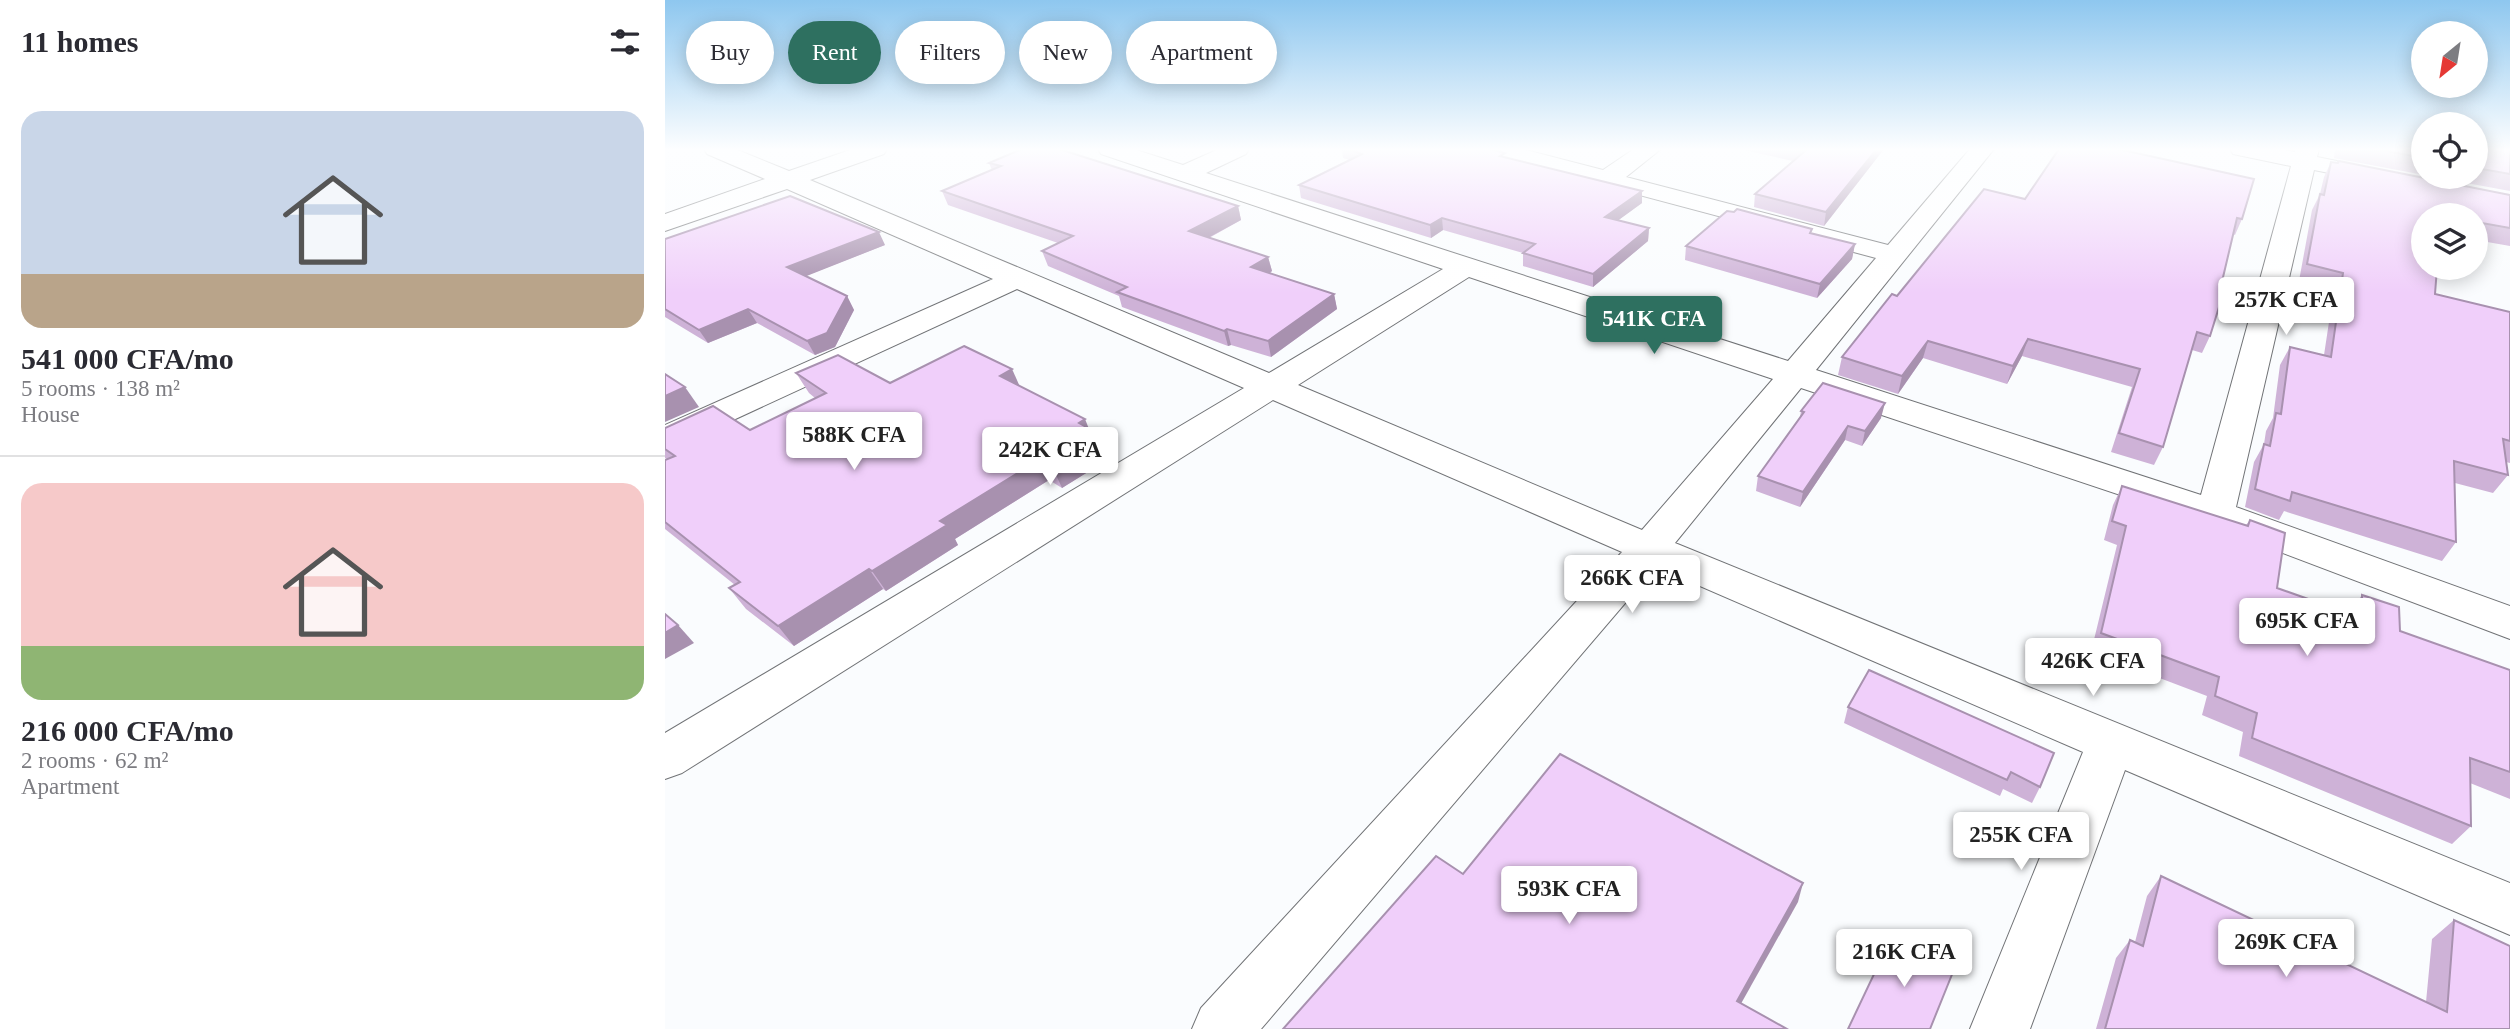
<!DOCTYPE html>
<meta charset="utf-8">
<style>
:root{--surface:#fff;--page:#f7f7f7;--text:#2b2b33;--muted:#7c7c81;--line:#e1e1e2;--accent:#2e7060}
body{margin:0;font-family:"Times New Roman",serif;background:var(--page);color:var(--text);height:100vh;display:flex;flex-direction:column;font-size:26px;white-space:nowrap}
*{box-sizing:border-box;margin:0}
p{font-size:23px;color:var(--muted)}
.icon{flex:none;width:38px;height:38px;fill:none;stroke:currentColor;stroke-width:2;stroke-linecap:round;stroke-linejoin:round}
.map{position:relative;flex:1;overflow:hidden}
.sheet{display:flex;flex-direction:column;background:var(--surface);width:665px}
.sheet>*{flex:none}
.banner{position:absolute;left:21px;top:21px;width:665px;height:63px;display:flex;gap:14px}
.needle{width:46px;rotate:210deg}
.tools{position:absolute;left:1746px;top:21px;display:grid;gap:14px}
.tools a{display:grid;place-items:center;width:77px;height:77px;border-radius:50%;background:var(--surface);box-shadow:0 4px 18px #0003;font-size:35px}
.price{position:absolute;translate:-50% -60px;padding:0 16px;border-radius:7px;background:#fff;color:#222;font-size:23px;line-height:46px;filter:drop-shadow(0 2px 4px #0008)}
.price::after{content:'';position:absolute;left:50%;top:42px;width:21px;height:16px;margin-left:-10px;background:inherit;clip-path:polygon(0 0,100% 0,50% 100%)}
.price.active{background:var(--accent);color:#fff}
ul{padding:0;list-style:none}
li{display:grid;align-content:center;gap:14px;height:371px;padding:0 21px}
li+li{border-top:2px solid var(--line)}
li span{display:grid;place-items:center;height:217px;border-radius:21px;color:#555}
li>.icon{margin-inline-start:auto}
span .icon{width:126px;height:126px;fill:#fffc;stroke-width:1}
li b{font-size:30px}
h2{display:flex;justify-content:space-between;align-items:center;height:84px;padding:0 21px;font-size:30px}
.tag{padding:0 24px;border-radius:32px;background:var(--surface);box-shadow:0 4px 18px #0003;font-size:24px;line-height:63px}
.tag.active{background:var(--accent);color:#fff}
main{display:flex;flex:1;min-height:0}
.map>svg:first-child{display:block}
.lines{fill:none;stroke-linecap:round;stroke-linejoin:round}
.street-casing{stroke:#717376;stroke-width:2}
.street{fill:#fff;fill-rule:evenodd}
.wall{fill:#ceb2d7}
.shaded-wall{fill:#a891af}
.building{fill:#f0cffa;stroke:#a891af;stroke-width:2}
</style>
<main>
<section class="sheet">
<h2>11 homes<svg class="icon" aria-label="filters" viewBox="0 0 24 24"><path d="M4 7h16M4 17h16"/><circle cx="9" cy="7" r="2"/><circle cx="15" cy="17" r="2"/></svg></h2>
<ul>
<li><span style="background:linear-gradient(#c9d6e8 75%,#b9a48a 0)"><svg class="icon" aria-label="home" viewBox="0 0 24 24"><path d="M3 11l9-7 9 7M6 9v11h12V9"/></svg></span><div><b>541 000 CFA/mo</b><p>5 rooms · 138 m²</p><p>House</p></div></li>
<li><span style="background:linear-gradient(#f6c9c9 75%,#8fb573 0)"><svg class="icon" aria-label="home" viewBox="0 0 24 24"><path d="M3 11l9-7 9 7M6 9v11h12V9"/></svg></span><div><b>216 000 CFA/mo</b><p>2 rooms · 62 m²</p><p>Apartment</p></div></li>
</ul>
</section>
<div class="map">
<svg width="1845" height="1029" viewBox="0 0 1845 1029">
<rect width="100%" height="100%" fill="#fafcfe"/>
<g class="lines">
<g class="street-casing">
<path id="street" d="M39,149H70L124,171L188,149H222L219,154L145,180L604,373L778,269L436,154L433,149H468L518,165L554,149H584L581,154L541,173L1123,361L1211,258L821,154L818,149H857L938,170L969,149H996L961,177L1223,245L1305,149H1329L1151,370L1536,495L1626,166L1568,154L1565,149H1614L1630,152V149H1654L1652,157L1672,161L1676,166L1672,171L1664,173L1649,170L1571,507L1845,606V639L1536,522L1136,388L1010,543L1845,883V935L1460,770L1365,1029H1305L1418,752L991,567L596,1029H527L536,1008L957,552L608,400L17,773L0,779V733L579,388L352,289L12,446L0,449V425L328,279L122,189L0,231V214L100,179L42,154ZM804,277L1108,379L977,530L633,385Z"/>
</g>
<use href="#street" class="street"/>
</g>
<g class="wall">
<path d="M677,149H825L841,158L977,191V203L953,220L984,228L983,241L928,287L858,266V253L778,230L766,238L636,198L634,185L685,160L678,158Z"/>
<path d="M1074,149H1219L1159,226L1089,207L1090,194L1128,161Z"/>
<path d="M1670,149H1759V175L1669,158Z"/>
<path d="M1811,149H1845V191L1769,177H1811Z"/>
<path d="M1674,161L1845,195V246L1811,240V215H1759L1770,294L1845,312V463L1841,462L1843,475L1828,493L1790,483L1791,542L1777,561L1619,511L1614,520L1580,507L1589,462L1599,444L1601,431L1608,418L1615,365L1625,347L1659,355L1669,289L1634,281L1647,210L1655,194L1659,177L1666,162L1673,163Z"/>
<path d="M324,163L573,206L576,220L544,238L603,257L607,271L605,273L669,294L672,309L606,357L566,345L563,346L457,307L454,296L383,266L377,251L393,243L283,205L277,191L327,170Z"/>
<path d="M1360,199L1577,219L1570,235L1568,234L1545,336L1537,353L1527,350L1498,447L1489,465L1446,452L1467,387L1357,356L1342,384L1258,358L1233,394L1173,375L1177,357L1232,296Z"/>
<path d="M1147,233L1190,244L1187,259L1152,298L1020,260L1021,246Z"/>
<path d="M0,239L220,245L140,276L182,296L189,310L170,347L150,355L92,323L43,343L0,317Z"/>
<path d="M131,373L225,383L355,386L439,437L447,457L397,488L384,480L290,539L293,545L221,591L218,589L129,646L81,609L64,588L70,585L0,529V460L2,459L0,458V427L85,430L150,398L144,393Z"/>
<path d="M1136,411L1216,418L1197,446L1180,440L1135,507L1091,491L1093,476L1135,417Z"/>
<path d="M1457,486L1581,525L1585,520L1612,588L1684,613L1697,595L1735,631L1845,670V799L1805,783L1806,826L1787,844L1574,756L1578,732L1537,715L1542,696L1426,652L1452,545L1439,540L1448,505Z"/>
<path d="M1204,670L1375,787L1367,803L1338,789L1335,796L1179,723L1183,707Z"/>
<path d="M1496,876L1761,1002L1767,939L1789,920L1845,1029H1431L1451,958L1465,940L1470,942L1482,896Z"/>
</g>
<g class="shaded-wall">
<path d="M1212,149H1219L1159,226L1161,212Z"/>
<path d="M977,191V203L940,230V217Z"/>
<path d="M573,206L576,220L528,246L524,231Z"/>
<path d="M777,218L778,230L766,238L765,225Z"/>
<path d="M984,228L983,241L928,287V274Z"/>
<path d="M214,232L220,245L129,281L122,267Z"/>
<path d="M1190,244L1187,259L1152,298L1155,284Z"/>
<path d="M603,257L607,271L590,282L586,267Z"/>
<path d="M669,294L672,309L606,357L603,341Z"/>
<path d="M182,296L189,310L170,347L150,355L142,341Z"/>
<path d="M83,309L92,323L43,343L34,330Z"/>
<path d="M562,329L566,345L563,346L559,331Z"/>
<path d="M1363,339L1357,356L1342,384L1348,366Z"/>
<path d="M1263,341L1258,358L1233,394L1237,376Z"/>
<path d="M347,369L356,389L335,376Z"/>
<path d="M20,387L34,407L0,422V396Z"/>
<path d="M1220,403L1216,418L1197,446L1200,431Z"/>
<path d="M420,419L428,439L414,423Z"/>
<path d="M1183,426L1180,440L1135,507L1138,492Z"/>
<path d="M439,437L447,457L397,488L388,468Z"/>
<path d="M374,460L384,480L290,539L293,545L221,591L207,571L275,521Z"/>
<path d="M204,569L218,589L129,646L113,626Z"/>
<path d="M13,625L29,643L0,659V633Z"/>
<path d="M1138,883L1133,902L1068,1018L1072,1001Z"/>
</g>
<g class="building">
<path d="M357,149H394L573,206L524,231L603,257L586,267L669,294L603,341L562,329L559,331L452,292L462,287L377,251L408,236L277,191L336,166L324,163Z"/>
<path d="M684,149H825L840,153L835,156L977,191L940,217L984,228L928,274L858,253L870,244L777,218L765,225L634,185L697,154Z"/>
<path d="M1133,149H1212L1161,212L1090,194L1140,151Z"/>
<path d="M1394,149H1453L1589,179L1577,219L1572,218L1555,290L1559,291L1545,336L1532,332L1498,447L1454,433L1475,369L1363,339L1348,366L1263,341L1237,376L1177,357L1227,294L1232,296L1319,189L1360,199Z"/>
<path d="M1711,149H1759V158Z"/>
<path d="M1811,149H1845V174L1811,168Z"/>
<path d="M1674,161L1845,195V228L1811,222V215H1759V268H1772L1770,294L1845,312V441L1838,439L1843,475L1789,461L1791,542L1627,492L1625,501L1590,489L1599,444L1605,446L1611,413L1616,414L1625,347L1666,357L1678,273L1642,264L1655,194L1659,195L1666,162L1673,163Z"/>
<path d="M125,196L214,232L122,267L182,296L162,333L142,341L83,309L34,330L0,309V239Z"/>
<path d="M1072,209L1147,229L1145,233L1190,244L1155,284L1021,246L1062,211L1069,212Z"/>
<path d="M299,346L347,369L335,376L420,419L414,423L439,437L388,468L374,460L275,521L282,525L207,571L204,569L113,626L64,588L75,582L0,522V460L10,456L0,449V428L48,406L85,430L161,393L131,373L173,355L225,383Z"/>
<path d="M0,374L20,387L0,396Z"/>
<path d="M1158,383L1220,403L1200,431L1183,426L1138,492L1093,476L1139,412L1136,411Z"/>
<path d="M1457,486L1583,526L1585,520L1620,533L1612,588L1697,618V595L1734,607L1735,631L1845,670V772L1805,758L1806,826L1587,738L1592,713L1550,696L1554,677L1436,633L1461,526L1447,521Z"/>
<path d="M0,614L13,625L0,633Z"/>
<path d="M1204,670L1389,753L1375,787L1346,772L1342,780L1183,707Z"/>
<path d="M895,754L1138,883L1072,1001L1122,1029H618L771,856L798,874Z"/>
<path d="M1496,876L1782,1012L1789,920L1845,946V1029H1440L1465,940L1478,946Z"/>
<path d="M1229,932L1290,967L1265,1029H1183Z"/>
</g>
<linearGradient id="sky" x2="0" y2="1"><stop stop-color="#8ec7ef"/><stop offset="0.51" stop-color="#fdfeff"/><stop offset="1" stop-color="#fdfeff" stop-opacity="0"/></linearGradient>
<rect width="1845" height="293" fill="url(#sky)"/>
</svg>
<div class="tools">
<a><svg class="needle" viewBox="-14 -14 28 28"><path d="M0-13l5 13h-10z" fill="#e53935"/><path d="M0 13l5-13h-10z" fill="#7c7c81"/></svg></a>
<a><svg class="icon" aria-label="locate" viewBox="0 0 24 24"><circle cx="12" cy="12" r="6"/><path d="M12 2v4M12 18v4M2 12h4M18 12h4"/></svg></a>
<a><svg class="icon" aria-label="layers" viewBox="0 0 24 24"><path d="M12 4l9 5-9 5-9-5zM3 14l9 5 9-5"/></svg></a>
</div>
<b class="price" style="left:1621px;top:337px">257K CFA</b>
<b class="price active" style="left:989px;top:356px">541K CFA</b>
<b class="price" style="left:189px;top:472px">588K CFA</b>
<b class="price" style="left:385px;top:487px">242K CFA</b>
<b class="price" style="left:967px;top:615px">266K CFA</b>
<b class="price" style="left:1642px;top:658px">695K CFA</b>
<b class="price" style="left:1428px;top:698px">426K CFA</b>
<b class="price" style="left:1356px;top:872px">255K CFA</b>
<b class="price" style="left:904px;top:926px">593K CFA</b>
<b class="price" style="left:1621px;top:979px">269K CFA</b>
<b class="price" style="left:1239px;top:989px">216K CFA</b>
<div class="banner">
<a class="tag">Buy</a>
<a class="tag active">Rent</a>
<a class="tag">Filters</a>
<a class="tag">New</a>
<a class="tag">Apartment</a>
</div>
</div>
</main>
